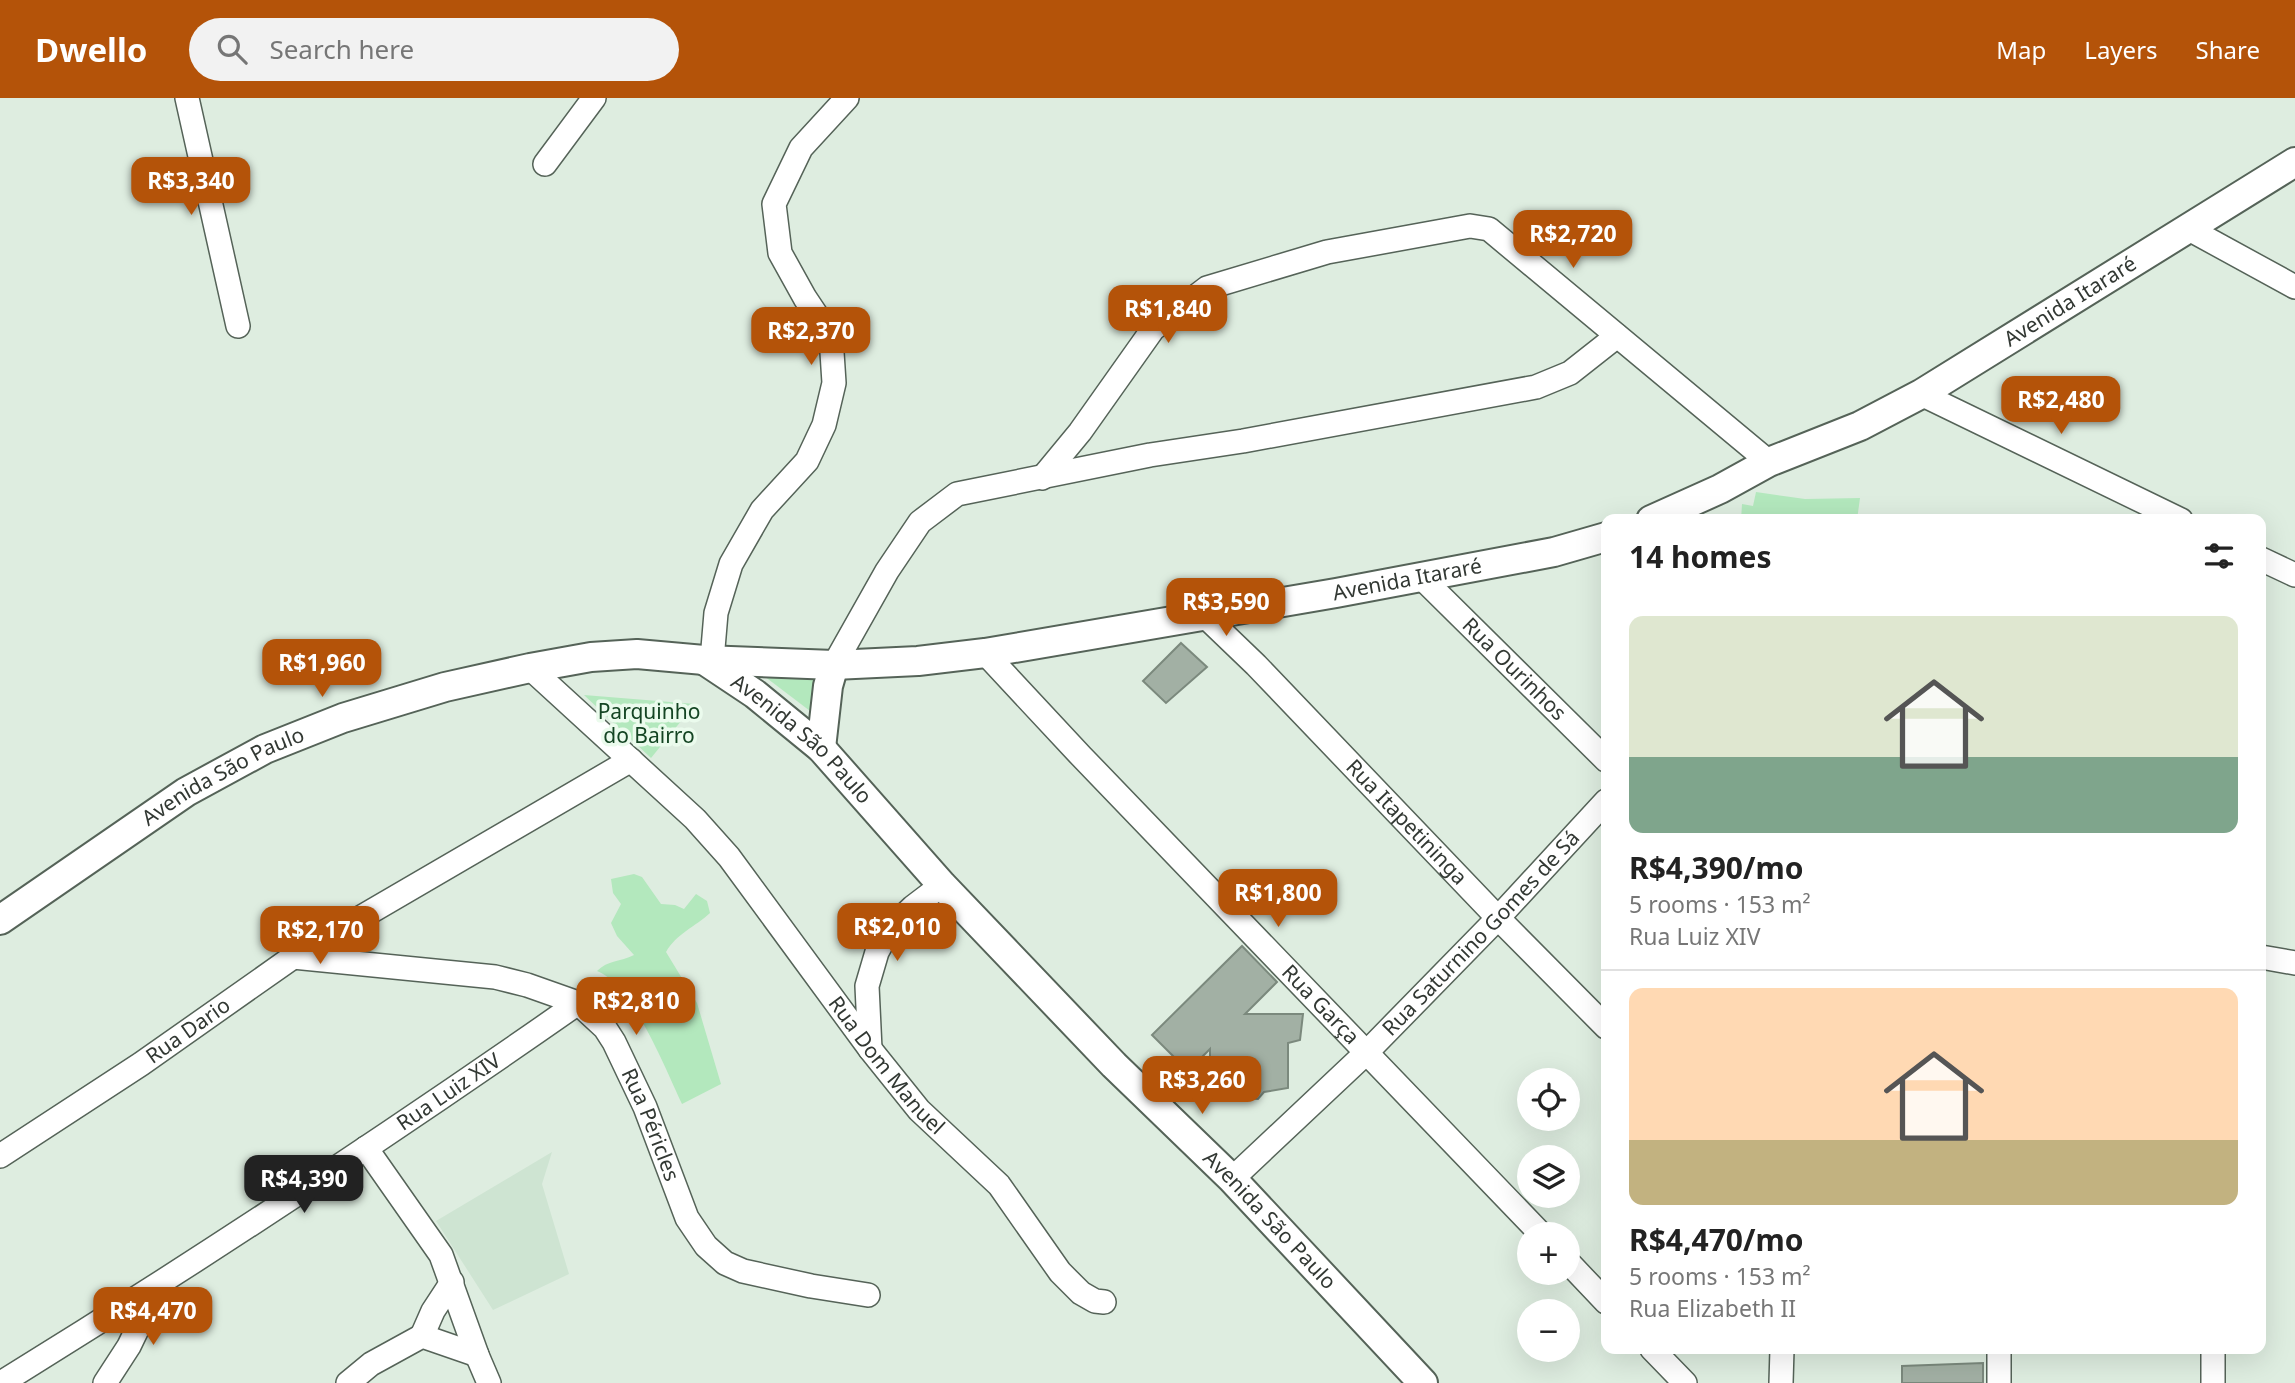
<!DOCTYPE html>
<meta charset="utf-8">
<style>
:root{--surface:#fff;--page:#f2f2f2;--text:#222;--muted:#767676;--line:#e0e0e0;--accent:#b45309}
body{margin:0;font-family:"Noto Sans",sans-serif;background:var(--page);color:var(--text);height:100vh;display:flex;flex-direction:column;font-size:26px;white-space:nowrap}
*{box-sizing:border-box;margin:0}
p{font-size:23px;color:var(--muted)}
.icon{flex:none;width:38px;height:38px;fill:none;stroke:currentColor;stroke-width:2;stroke-linecap:round;stroke-linejoin:round}
.map{position:relative;flex:1;overflow:hidden}
.drawer{position:absolute;left:1601px;top:416px;width:665px;height:840px;display:flex;flex-direction:column;background:var(--surface);border-radius:14px;box-shadow:0 7px 28px #0002}
.drawer>*{flex:none}
.controls{position:absolute;left:1517px;top:970px;display:grid;gap:14px}
.controls a{display:grid;place-items:center;width:63px;height:63px;border-radius:50%;background:var(--surface);box-shadow:0 7px 28px #0002;font-size:35px}
.price{position:absolute;translate:-50% -60px;padding:0 16px;border-radius:14px;background:var(--accent);color:#fff;font-size:23px;line-height:46px;filter:drop-shadow(0 2px 4px #0008)}
.price::after{content:'';position:absolute;left:50%;top:42px;width:21px;height:16px;margin-left:-10px;background:inherit;clip-path:polygon(0 0,100% 0,50% 100%)}
.price.current{background:#222;color:#fff}
ul{padding:0;list-style:none}
li{display:grid;align-content:center;gap:14px;height:371px;padding:0 28px}
li+li{border-top:2px solid var(--line)}
li span{display:grid;place-items:center;height:217px;border-radius:14px;color:#555}
li>.icon{margin-inline-start:auto}
span .icon{width:126px;height:126px;fill:#fffc;stroke-width:1}
li b{font-size:30px}
h2{display:flex;justify-content:space-between;align-items:center;height:84px;padding:0 28px;font-size:30px}
header{display:flex;align-items:center;gap:42px;box-sizing:border-box;height:98px;padding:0 35px;background:var(--accent);color:#fff}
header strong{font-size:33px}
nav{display:flex;gap:38px;margin-inline-start:auto;font-size:24px}
.search{width:490px;height:63px;background:var(--page);display:flex;align-items:center;gap:18px;box-sizing:border-box;padding:0 24px;border-radius:38px;color:var(--muted);font-size:26px}
.map>svg:first-child{display:block}
.built{fill:#cee4d2}
.green{fill:#b3e8bd}
.building{fill:#a2b0a4;stroke:#7b897d;stroke-width:2}
.lines{fill:none;stroke-linecap:round;stroke-linejoin:round}
.minor-casing{stroke:#556358;stroke-width:26}
.major-casing{stroke:#556358;stroke-width:32}
.minor{stroke:#fff;stroke-width:23}
.major{stroke:#fff;stroke-width:28}
.labels{text-anchor:middle;stroke-width:7;stroke-linejoin:round;paint-order:stroke}
.street-label{font-size:21px;fill:#323833;stroke:#ebfbed}
.park-label{font-size:21px;fill:#144523;stroke:#ebfbed}
</style>
<header>
<strong>Dwello</strong>
<div class="search"><svg class="icon" aria-label="search" viewBox="0 0 24 24"><circle cx="10" cy="10" r="6"/><path d="M15 15l6 6"/></svg>Search here</div>
<nav><a>Map</a><a>Layers</a><a>Share</a></nav>
</header>
<div class="map">
<svg width="2295" height="1285" viewBox="0 0 2295 1285">
<rect width="100%" height="100%" fill="#deede0"/>
<path class="built" d="M552,1054L542,1086L569,1176L493,1212L436,1123Z"/>
<g class="green">
<path d="M1756,394L1805,401L1860,400L1857,422H1741L1742,406L1753,408Z"/>
<path d="M820,573L818,619L764,578Z"/>
<path d="M584,597L695,606L651,660Z"/>
<path d="M634,776L642,779L661,806L675,807L684,811L696,796L707,803L710,815C695,829 676,836 666,854L697,905L721,986L682,1006C666,972 632,886 597,873C608,862 620,864 634,857L617,838L611,825L621,806L613,795L611,781Z"/>
</g>
<g class="building">
<path d="M1181,545L1207,569L1166,605L1143,583Z"/>
<path d="M1242,848L1277,884L1245,916H1303L1300,942L1288,945V990L1264,994L1258,1001L1229,999L1228,991L1210,992V951L1188,973L1152,937Z"/>
<path d="M1983,1265V1285H1902V1268Z"/>
</g>
<g class="lines">
<g class="minor-casing">
<g id="minor">
<path d="M187,0L238,228"/>
<path d="M545,66L594,0"/>
<path d="M2189,131L2295,189"/>
<path d="M1921,296L2181,422"/>
<path d="M1042,380L1080,334L1153,231L1207,190L1327,154L1470,128L1489,131L1769,364"/>
<path d="M2261,461L2295,477"/>
<path id="s1" d="M1421,479L1606,662"/>
<path id="s2" d="M1206,519L1256,567L1498,820L1606,929"/>
<path id="s3" d="M985,555L1081,658L1541,1136"/>
<path d="M712,562L716,515L731,466L762,412L807,363L824,327L834,285L831,239L805,200L780,155L774,106L801,50L847,0"/>
<path d="M834,567L887,473L920,424L957,396L1150,357L1243,343L1536,289L1570,275L1617,238"/>
<path id="s4" d="M530,570L695,721L729,759L870,951L919,1012L999,1087L1060,1174L1081,1195L1095,1203L1104,1204"/>
<path id="s5" d="M293,859L495,879L527,887L578,905L605,930L614,944L645,1009L687,1120L706,1148L725,1165L743,1173L811,1188L868,1197"/>
<path d="M2261,859L2295,865"/>
<path d="M870,951L867,888L877,854L889,832L913,809L942,787"/>
<path d="M366,1050L441,1157L477,1257L489,1285"/>
<path id="s6" d="M0,1058L141,966L293,859L631,662"/>
<path id="s7" d="M1232,1081L1367,954L1498,820L1606,703"/>
<path d="M1568,1164L1606,1204"/>
<path d="M422,1238L433,1213L452,1184"/>
<path d="M1652,1251L1685,1285"/>
<path d="M2213,1251V1285"/>
<path id="s8" d="M1,1285C197,1164 389,1037 578,905"/>
<path d="M105,1285L129,1248L157,1190"/>
<path d="M348,1285L371,1266L422,1238L477,1257"/>
<path d="M1781,1285L1782,1251"/>
<path d="M1999,1285V1251"/>
</g>
</g>
<g class="major-casing">
<g id="major">
<path id="s9" d="M1651,422L1720,391L1769,364L1860,328L1921,296L2295,64"/>
<path id="s10" d="M704,562L755,596L821,650L942,787L1007,855L1114,967L1232,1081L1423,1285"/>
<path d="M821,650L828,588L834,567"/>
<path id="s11" d="M0,822L186,694L265,651L343,620L445,589L530,570L591,559L637,556L704,562L834,567L918,563L985,555L1336,495L1554,454L1606,439"/>
</g>
</g>
<use href="#minor" class="minor"/>
<use href="#major" class="major"/>
</g>
<g class="labels">
<g class="street-label">
<text dy="7" stroke="none"><textPath href="#s9" startOffset="474">Avenida Itararé</textPath></text>
<text dy="7" stroke="none"><textPath href="#s11" startOffset="1479">Avenida Itararé</textPath></text>
<text dy="7" stroke="none"><textPath href="#s1" startOffset="131">Rua Ourinhos</textPath></text>
<text dy="7" stroke="none"><textPath href="#s10" startOffset="126">Avenida São Paulo</textPath></text>
<text dy="7" stroke="none"><textPath href="#s11" startOffset="266">Avenida São Paulo</textPath></text>
<text dy="7" stroke="none"><textPath href="#s2" startOffset="287">Rua Itapetininga</textPath></text>
<text dy="7" stroke="none"><textPath href="#s7" startOffset="350">Rua Saturnino Gomes de Sá</textPath></text>
<text dy="7" stroke="none"><textPath href="#s3" startOffset="486">Rua Garça</textPath></text>
<text dy="7" stroke="none"><textPath href="#s6" startOffset="226">Rua Dario</textPath></text>
<text dy="7" stroke="none"><textPath href="#s4" startOffset="536">Rua Dom Manuel</textPath></text>
<text dy="7" stroke="none"><textPath href="#s8" startOffset="534">Rua Luiz XIV</textPath></text>
<text dy="7" stroke="none"><textPath href="#s5" startOffset="434">Rua Péricles</textPath></text>
<text dy="7" stroke="none"><textPath href="#s10" startOffset="798">Avenida São Paulo</textPath></text>
</g>
<g class="park-label">
<text x="649" y="621">Parquinho<tspan x="649" dy="24">do Bairro</tspan></text>
</g>
</g>
</svg>
<div class="controls">
<a><svg class="icon" aria-label="locate" viewBox="0 0 24 24"><circle cx="12" cy="12" r="6"/><path d="M12 2v4M12 18v4M2 12h4M18 12h4"/></svg></a>
<a><svg class="icon" aria-label="layers" viewBox="0 0 24 24"><path d="M12 4l9 5-9 5-9-5zM3 14l9 5 9-5"/></svg></a>
<a>+</a>
<a>−</a>
</div>
<b class="price" style="left:191px;top:119px">R$3,340</b>
<b class="price" style="left:1573px;top:172px">R$2,720</b>
<b class="price" style="left:1168px;top:247px">R$1,840</b>
<b class="price" style="left:811px;top:269px">R$2,370</b>
<b class="price" style="left:2061px;top:338px">R$2,480</b>
<b class="price" style="left:1226px;top:540px">R$3,590</b>
<b class="price" style="left:322px;top:601px">R$1,960</b>
<b class="price" style="left:1278px;top:831px">R$1,800</b>
<b class="price" style="left:897px;top:865px">R$2,010</b>
<b class="price" style="left:320px;top:868px">R$2,170</b>
<b class="price" style="left:636px;top:939px">R$2,810</b>
<b class="price" style="left:1202px;top:1018px">R$3,260</b>
<b class="price current" style="left:304px;top:1117px">R$4,390</b>
<b class="price" style="left:153px;top:1249px">R$4,470</b>
<section class="drawer">
<h2>14 homes<svg class="icon" aria-label="filters" viewBox="0 0 24 24"><path d="M4 7h16M4 17h16"/><circle cx="9" cy="7" r="2"/><circle cx="15" cy="17" r="2"/></svg></h2>
<ul>
<li><span style="background:linear-gradient(#dfe7d0 65%,#7fa58c 0)"><svg class="icon" aria-label="home" viewBox="0 0 24 24"><path d="M3 11l9-7 9 7M6 9v11h12V9"/></svg></span><div><b>R$4,390/mo</b><p>5 rooms · 153 m²</p><p>Rua Luiz XIV</p></div></li>
<li><span style="background:linear-gradient(#ffd9b3 70%,#c2b280 0)"><svg class="icon" aria-label="home" viewBox="0 0 24 24"><path d="M3 11l9-7 9 7M6 9v11h12V9"/></svg></span><div><b>R$4,470/mo</b><p>5 rooms · 153 m²</p><p>Rua Elizabeth II</p></div></li>
</ul>
</section>
</div>
